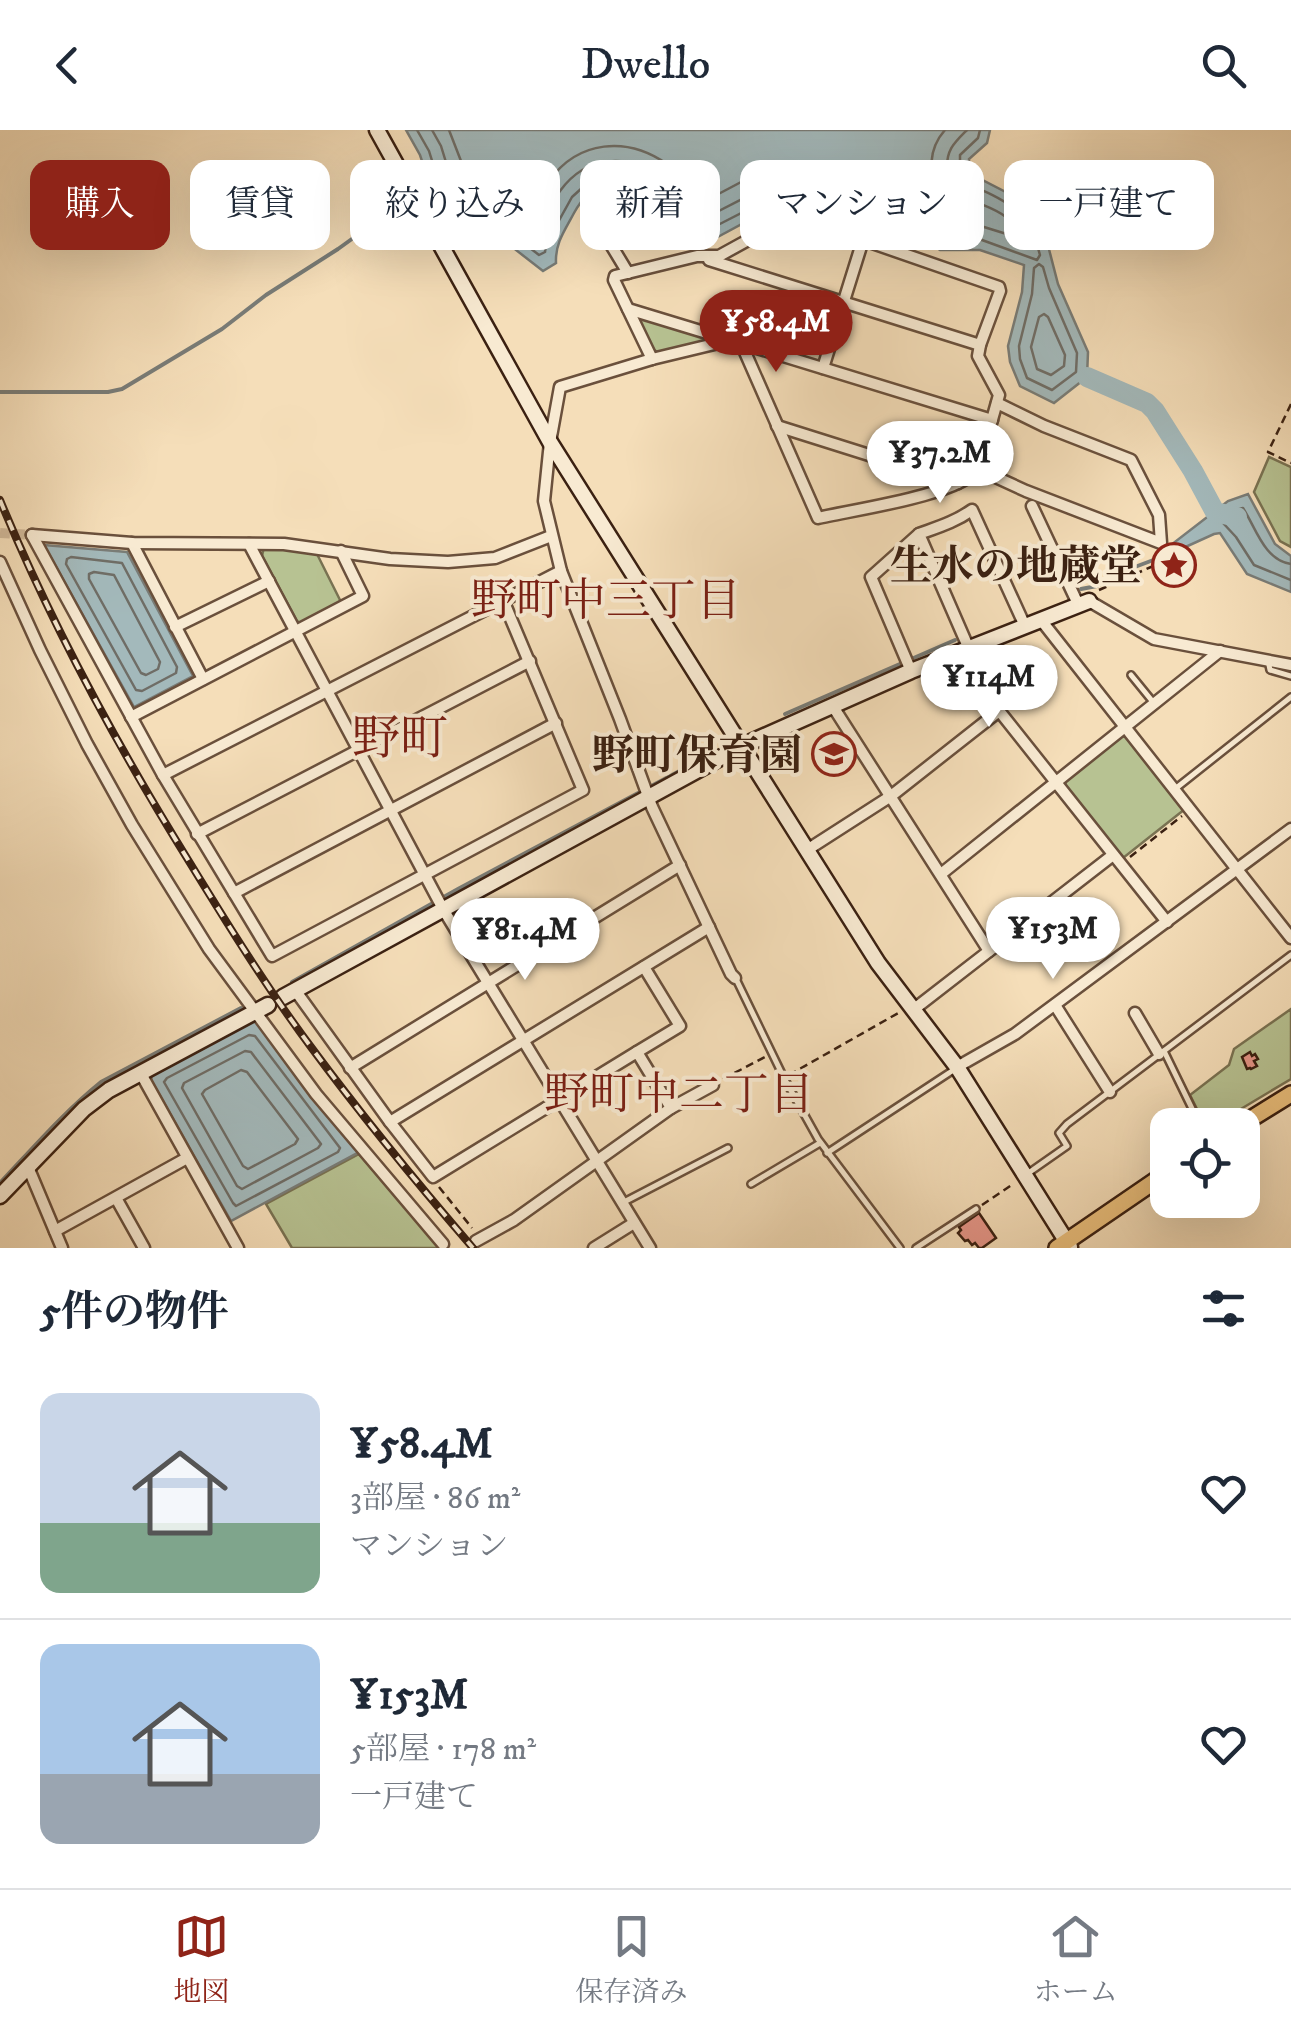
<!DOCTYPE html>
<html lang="ja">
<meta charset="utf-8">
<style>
:root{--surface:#fff;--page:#f6f6f7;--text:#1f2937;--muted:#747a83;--line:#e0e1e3;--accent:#8f2418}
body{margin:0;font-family:"IM FELL DW Pica","Noto Serif JP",serif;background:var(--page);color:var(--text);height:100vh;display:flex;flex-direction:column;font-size:38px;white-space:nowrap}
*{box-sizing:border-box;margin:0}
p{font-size:32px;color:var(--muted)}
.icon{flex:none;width:55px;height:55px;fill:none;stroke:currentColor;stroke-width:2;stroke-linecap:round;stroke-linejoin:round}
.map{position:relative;height:1118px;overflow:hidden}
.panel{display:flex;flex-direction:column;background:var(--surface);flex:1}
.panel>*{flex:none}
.guide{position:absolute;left:30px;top:30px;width:1232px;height:90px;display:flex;gap:20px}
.fabs{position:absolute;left:1150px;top:978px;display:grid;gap:20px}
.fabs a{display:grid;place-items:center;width:110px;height:110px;border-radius:20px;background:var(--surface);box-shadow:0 10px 40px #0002;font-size:50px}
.price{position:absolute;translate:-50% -85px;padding:0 22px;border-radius:35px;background:#fff;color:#222;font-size:32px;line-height:65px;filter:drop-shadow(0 2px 5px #0008)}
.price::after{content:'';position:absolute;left:50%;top:60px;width:30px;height:22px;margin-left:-15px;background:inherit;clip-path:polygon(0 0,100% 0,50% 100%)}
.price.on{background:var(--accent);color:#fff}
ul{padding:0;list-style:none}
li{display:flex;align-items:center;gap:30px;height:250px;padding:0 40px}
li+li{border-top:2px solid var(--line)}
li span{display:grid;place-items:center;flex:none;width:280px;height:200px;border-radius:20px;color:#555}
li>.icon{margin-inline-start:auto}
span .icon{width:120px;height:120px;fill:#fffc;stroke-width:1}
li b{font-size:42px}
h2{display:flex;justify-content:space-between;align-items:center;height:120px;padding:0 40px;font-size:42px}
.tag{padding:0 35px;border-radius:20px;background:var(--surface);box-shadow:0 10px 40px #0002;font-size:35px;line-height:90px}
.tag.on{background:var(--accent);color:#fff}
header{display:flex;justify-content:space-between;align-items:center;height:130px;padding:0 40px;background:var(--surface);font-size:45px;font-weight:600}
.dock{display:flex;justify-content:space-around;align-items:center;height:140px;border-top:2px solid var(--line);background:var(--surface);font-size:28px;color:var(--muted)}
.dock a{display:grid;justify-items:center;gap:5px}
.dock .on{color:var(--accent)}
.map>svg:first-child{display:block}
.green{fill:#b7c292;stroke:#797252;stroke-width:2.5}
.water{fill:#a3b9bb;stroke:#797c77;stroke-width:2.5}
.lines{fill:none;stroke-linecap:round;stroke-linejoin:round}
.shore{stroke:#6f6d66;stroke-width:2.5}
.stream{stroke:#797c77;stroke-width:4}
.river{stroke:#a3b9bb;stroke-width:20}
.building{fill:#e59588;stroke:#3b2112;stroke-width:2.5}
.street-tunnel{stroke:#d0b898;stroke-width:10;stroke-dasharray:10 5;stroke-linecap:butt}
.lane-casing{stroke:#6a503c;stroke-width:10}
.street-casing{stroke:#6a503c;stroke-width:15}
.secondary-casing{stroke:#3b2112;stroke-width:19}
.primary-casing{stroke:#3b2112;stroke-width:20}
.path{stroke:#3b2112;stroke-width:2.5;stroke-dasharray:8 5;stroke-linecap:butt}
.lane{stroke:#f8ead2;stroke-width:5}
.street{stroke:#f8ead2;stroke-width:10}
.secondary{stroke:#f8ead2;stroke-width:14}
.primary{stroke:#eabf7c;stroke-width:15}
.rail-casing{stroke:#3b2112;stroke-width:8}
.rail{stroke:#f8ead2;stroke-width:4;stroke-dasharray:11;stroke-linecap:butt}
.labels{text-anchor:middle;stroke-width:8;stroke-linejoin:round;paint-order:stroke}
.poi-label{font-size:42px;font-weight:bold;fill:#3b2112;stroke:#f8ead2;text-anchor:end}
.neighbourhood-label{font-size:45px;fill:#7a1f14;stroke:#f8ead2}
.quarter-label{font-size:48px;fill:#7a1f14;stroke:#f8ead2}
</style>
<header><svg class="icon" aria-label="back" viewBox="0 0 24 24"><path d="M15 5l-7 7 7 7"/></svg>Dwello<svg class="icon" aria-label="search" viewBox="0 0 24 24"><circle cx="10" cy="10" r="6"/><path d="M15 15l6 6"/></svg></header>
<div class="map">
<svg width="1291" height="1118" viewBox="0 0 1291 1118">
<rect width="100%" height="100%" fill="#f5deb9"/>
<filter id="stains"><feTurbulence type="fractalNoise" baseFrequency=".002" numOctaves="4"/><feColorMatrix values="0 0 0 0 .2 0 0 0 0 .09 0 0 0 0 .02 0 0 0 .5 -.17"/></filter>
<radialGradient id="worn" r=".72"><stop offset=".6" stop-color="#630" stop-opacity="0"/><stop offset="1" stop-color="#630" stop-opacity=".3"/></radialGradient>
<g class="green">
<path d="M640,186L715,210L660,223L654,220L637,189Z"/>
<path d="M1269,327L1291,337V417L1280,411L1254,362Z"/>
<path d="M264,417H288L317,424L341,472L302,494L297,491L262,426Z"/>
<path d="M1122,606L1129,608L1185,679L1123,728L1065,657L1066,650Z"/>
<path d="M1291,879V949L1214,995H1205L1190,965L1229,935L1234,919Z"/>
<path d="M359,1024L440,1118H292L266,1074Z"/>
</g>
<g class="water">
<path d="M406,0H990L987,13L969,29V43L1023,71L1044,100L1058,154L1088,222L1087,247L1054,273L1020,256L1010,232L1008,216L1022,162L1024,135L980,120H940L923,108L901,99L877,80L852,72L834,74L814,70L788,69L714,109C705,106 693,105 685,100C655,84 647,50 608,54C593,56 581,70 574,83C565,100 555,113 556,133L543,141L444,64H433L420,25Z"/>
<path d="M1248,364L1275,414L1291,426V462L1247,444L1220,403L1214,404L1170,424L1167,418L1228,371Z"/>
<path d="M44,415L127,422L193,546L134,577Z"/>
<path d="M255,890L359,1022L231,1091L151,950L152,945Z"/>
</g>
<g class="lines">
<g class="shore">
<path d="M417,0L429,21L439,53L450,56L539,125L545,122L546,114L572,67L593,48L611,44L635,46L656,60L690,92L712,98L786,60H814L834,63L852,62L882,71L906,90L928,99L944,110H982L1037,130L1040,125C1028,79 1006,70 965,53L960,47V25L978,8L980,0"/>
<path d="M432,0L441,16L449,42L533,104L538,102C545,89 551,73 560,61C586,25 629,22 662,49C680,64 686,78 711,85L783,48L815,47L835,51L853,49L888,60L912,79L933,88L948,97H984L1013,106L1016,100C1013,96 1010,90 1006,87C987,71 948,71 947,40C946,20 954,13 967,0"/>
<path d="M449,0L461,31L529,81L533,79C538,70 542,60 549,51C578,10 627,6 667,34C682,45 691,62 709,69L775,34L814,32L864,36L895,47L920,66L935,71L939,66C928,44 928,19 945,0"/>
<path d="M1039,134L1043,137L1049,158L1077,223L1076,242L1052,260L1027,248L1020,229L1019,216L1032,164L1034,138Z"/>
<path d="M1044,184L1048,187L1065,225L1064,236L1051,245L1037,239L1031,217L1039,187Z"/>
<path d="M71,427L122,433L177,537L176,543L142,561L136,560L66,434L67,429Z"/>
<path d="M1291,434C1264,430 1256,398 1243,378L1233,380L1223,387V393L1236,407L1254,435L1291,450"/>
<path d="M94,442L114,445L160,532L158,539L146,545L141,543L89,449V444Z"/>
<path d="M249,905L255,906L340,1018L338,1022L236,1076L233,1073L164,952L167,948Z"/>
<path d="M245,921L251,922L321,1014L318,1018L242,1059L237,1056L182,958L184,953Z"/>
<path d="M241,940L247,942L298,1009L295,1014L248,1039L243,1036L202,964L205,960Z"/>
</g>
<g class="stream">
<path d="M422,59L428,55"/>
<path d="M0,262H108L122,259L222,199L266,165L338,119L403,72"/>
<path d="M1081,459L1097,456L1119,443L1156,429"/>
<path d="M785,584L955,510"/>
<path d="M292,852L458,759L719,620"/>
<path d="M0,1053C33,1018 64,982 101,952L241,878"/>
</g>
<path class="river" d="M1087,247L1147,273L1155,281L1193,341L1215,382L1237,387"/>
</g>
<g class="building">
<path d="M1250,922L1252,926L1255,924L1258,929L1254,931L1257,936L1251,939L1250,938L1247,939L1242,927Z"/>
<path d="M979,1083L996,1108L982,1118H979L975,1113L972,1115L968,1110L965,1111L958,1103L961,1100L959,1097Z"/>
</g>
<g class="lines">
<path class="street-tunnel" d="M0,403L32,405"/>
<g class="lane-casing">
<g id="lane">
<path d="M1268,530L1270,540L1291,546"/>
<path d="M1131,545L1153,572"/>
<path d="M1175,659L1291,567"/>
<path d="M736,849L784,948L818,1009L900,1118"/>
<path d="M1164,921L1200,995"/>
<path d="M827,1023L955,939"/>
<path d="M1027,1044L1067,1016L1059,1003L1067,994L1291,825"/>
<path d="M751,1054L820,1013"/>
<path d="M624,1072L728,1018"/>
<path d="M916,1118L976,1079"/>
</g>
</g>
<g class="street-casing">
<g id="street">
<path d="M596,90L628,143"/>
<path d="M709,130L980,215"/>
<path d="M628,179L730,210"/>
<path d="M652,229L614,150L615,146L697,126H719L788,88L852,106L999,157L1000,161L980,215L978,226L999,265L978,339C960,365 852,380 818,388L741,213"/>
<path d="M823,238L863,110"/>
<path d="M777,296L958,353"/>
<path d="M978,339L1026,361L1161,413L1159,385L1131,330L1044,296L997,273"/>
<path d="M1032,376L1078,474"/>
<path d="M32,405L163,645L272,826L583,660L503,470"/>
<path d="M32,405L132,413L284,414L390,429L448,432L495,428L551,406"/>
<path d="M132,413L203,549"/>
<path d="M249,414L443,779L650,1118"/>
<path d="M0,432L40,520L87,614L132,695L209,819L316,964L443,1114"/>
<path d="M1089,471L1154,509L1291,535"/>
<path d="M1041,490L1291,808"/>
<path d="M175,497L269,451"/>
<path d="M969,519L919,404C938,397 955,392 972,380L1025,496"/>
<path d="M954,524L1167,792"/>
<path d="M911,541L871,447L919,404"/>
<path d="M832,575L989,821"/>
<path d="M131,587L363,466L341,421"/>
<path d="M163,645L561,441"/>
<path d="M197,704L530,531"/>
<path d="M807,720L891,666L999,581"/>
<path d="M941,744L1220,521"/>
<path d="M234,763L556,593"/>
<path d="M735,848L731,844L652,677L620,589L561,441L544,371L550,312L560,257L652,229L731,210L992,290"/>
<path d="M295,860L390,992"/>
<path d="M1055,875L1110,962"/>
<path d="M913,880L1113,725"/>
<path d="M1135,883L1159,924"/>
<path d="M637,922L680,896L644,837"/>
<path d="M957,937L1015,904L1291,699"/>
<path d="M350,938L680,735"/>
<path d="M140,942L238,1118"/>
<path d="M671,978L713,955"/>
<path d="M28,1037L62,1118"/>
<path d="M116,1068L144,1118"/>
<path d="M55,1101L187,1028"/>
<path d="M476,1111L514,1090L671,978L637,922L433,1047L390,992L709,797"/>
<path d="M594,1118L634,1093"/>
</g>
</g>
<g class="secondary-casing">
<g id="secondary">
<path d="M377,0L550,312L878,833L957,937L1070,1117"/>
<path d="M283,867L742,616L911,541L1089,471"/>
<path d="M0,1066L84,979L109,960L268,875"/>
</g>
</g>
<g class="primary-casing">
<g id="primary">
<path d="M1241,995L1291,964"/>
<path d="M1057,1118L1168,1042"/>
</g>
</g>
<g class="path">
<path d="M1291,274L1268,322L1291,333"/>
<path d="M1099,460L1151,437L1161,436L1169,431L1165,422"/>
<path d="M1130,727L1182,686"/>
<path d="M789,945L900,882"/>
<path d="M723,949L765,927"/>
<path d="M439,1057L472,1098"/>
<path d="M982,1075L1013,1054"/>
</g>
<use href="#lane" class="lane"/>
<use href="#street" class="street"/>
<use href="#secondary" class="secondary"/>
<use href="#primary" class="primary"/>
<g class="rail-casing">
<path id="rail" d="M0,370C52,496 118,617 190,733C228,795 267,858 311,917C362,986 417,1053 473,1118"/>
</g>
<use href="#rail" class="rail"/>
</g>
<defs>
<g id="sight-ring" transform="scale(2.25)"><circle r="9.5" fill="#f8ead2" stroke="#8f2418" stroke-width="1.5"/><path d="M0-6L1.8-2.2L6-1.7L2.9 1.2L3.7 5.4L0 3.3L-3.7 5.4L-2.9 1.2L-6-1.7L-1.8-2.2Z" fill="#8f2418"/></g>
<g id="school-ring" transform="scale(2.25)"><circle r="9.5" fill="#f8ead2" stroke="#8f2418" stroke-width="1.5"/><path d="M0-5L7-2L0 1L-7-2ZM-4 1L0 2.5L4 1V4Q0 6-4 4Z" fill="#8f2418"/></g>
</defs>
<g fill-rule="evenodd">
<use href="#sight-ring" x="1174" y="435"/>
<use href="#school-ring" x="834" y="624"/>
</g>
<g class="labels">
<g class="poi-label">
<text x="1142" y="450">生水の地蔵堂</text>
<text x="802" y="639">野町保育園</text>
</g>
<g class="neighbourhood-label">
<text x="606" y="485">野町中三丁目</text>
<text x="679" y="979">野町中二丁目</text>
</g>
<g class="quarter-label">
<text x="400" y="624">野町</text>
</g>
</g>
<rect width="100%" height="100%" filter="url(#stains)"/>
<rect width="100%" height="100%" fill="url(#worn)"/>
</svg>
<div class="fabs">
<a><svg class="icon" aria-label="locate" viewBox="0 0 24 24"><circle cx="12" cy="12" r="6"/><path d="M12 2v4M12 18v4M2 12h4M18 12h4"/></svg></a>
</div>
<b class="price on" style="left:776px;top:245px">¥58.4M</b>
<b class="price" style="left:940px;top:376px">¥37.2M</b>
<b class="price" style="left:989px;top:600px">¥114M</b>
<b class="price" style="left:1053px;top:852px">¥153M</b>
<b class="price" style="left:525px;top:853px">¥81.4M</b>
<div class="guide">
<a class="tag on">購入</a>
<a class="tag">賃貸</a>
<a class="tag">絞り込み</a>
<a class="tag">新着</a>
<a class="tag">マンション</a>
<a class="tag">一戸建て</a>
</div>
</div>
<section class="panel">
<h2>5件の物件<svg class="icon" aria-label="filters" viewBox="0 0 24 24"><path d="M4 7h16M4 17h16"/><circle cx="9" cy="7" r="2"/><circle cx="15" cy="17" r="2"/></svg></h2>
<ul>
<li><span style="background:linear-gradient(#c9d6e8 65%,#7fa58c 0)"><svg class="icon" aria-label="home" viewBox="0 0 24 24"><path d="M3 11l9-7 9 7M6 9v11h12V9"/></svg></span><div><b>¥58.4M</b><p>3部屋 · 86 m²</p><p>マンション</p></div><svg class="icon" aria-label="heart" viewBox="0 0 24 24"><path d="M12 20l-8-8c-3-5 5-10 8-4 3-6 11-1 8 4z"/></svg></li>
<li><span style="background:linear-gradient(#a9c7e8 65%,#9aa5b1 0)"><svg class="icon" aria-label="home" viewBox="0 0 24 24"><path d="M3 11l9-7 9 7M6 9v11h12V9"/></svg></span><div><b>¥153M</b><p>5部屋 · 178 m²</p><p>一戸建て</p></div><svg class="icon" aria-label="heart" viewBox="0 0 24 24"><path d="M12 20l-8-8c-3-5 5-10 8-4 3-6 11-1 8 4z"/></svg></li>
</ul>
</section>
<nav class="dock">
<a class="on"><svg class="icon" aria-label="map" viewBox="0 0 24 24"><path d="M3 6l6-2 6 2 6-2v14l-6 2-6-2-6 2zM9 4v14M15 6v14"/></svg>地図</a>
<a><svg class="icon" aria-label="saved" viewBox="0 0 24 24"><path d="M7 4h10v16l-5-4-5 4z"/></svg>保存済み</a>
<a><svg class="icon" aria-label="home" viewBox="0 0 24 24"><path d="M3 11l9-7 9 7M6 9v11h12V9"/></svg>ホーム</a>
</nav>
